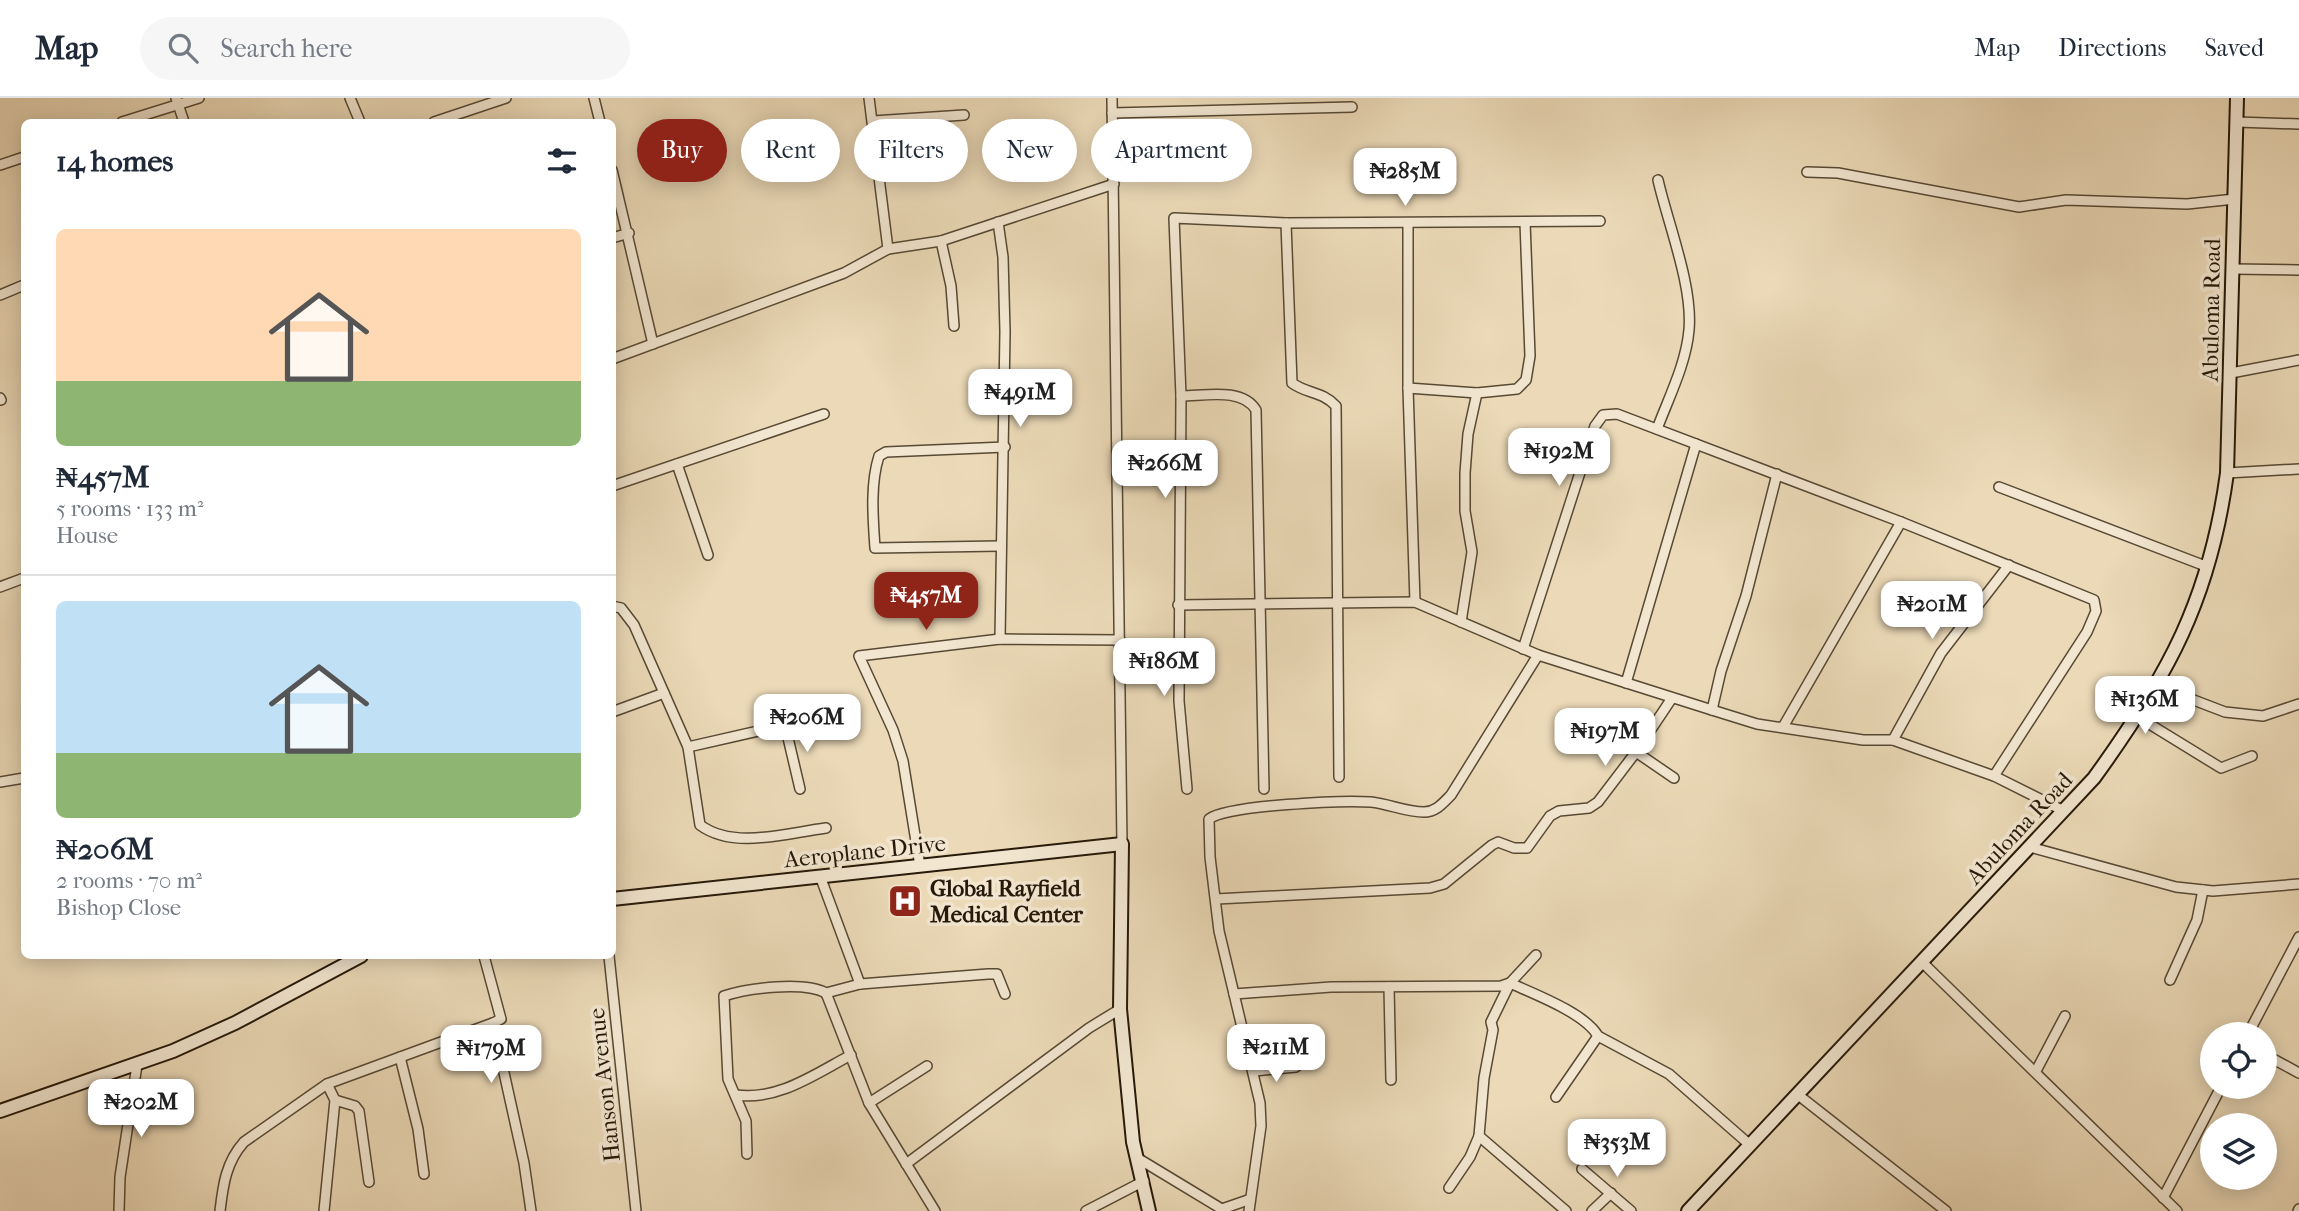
<!DOCTYPE html>
<meta charset="utf-8">
<style>
:root{--surface:#fff;--page:#f6f6f7;--text:#1f2937;--muted:#747a83;--line:#e0e1e3;--accent:#8f2418}
body{margin:0;font-family:"IM FELL French Canon",serif;background:var(--page);color:var(--text);height:100vh;display:flex;flex-direction:column;font-size:26px;white-space:nowrap}
*{box-sizing:border-box;margin:0}
p{font-size:23px;color:var(--muted)}
.icon{flex:none;width:38px;height:38px;fill:none;stroke:currentColor;stroke-width:2;stroke-linecap:round;stroke-linejoin:round}
.map{position:relative;flex:1;overflow:hidden}
.sheet{position:absolute;left:21px;top:21px;width:595px;height:840px;display:flex;flex-direction:column;background:var(--surface);border-radius:10px;box-shadow:0 4px 18px #0003}
.sheet>*{flex:none}
.guide{position:absolute;left:637px;top:21px;width:665px;height:63px;display:flex;gap:14px}
.fabs{position:absolute;left:2200px;top:924px;display:grid;gap:14px}
.fabs a{display:grid;place-items:center;width:77px;height:77px;border-radius:50%;background:var(--surface);box-shadow:0 4px 18px #0003;font-size:35px}
.price{position:absolute;translate:-50% -60px;padding:0 16px;border-radius:14px;background:#fff;color:#222;font-size:23px;line-height:46px;filter:drop-shadow(0 2px 4px #0008)}
.price::after{content:'';position:absolute;left:50%;top:42px;width:21px;height:16px;margin-left:-10px;background:inherit;clip-path:polygon(0 0,100% 0,50% 100%)}
.price.selected{background:var(--accent);color:#fff}
ul{padding:0;list-style:none}
li{display:grid;align-content:center;gap:14px;height:371px;padding:0 35px}
li+li{border-top:2px solid var(--line)}
li span{display:grid;place-items:center;height:217px;border-radius:10px;color:#555}
li>.icon{margin-inline-start:auto}
span .icon{width:126px;height:126px;fill:#fffc;stroke-width:1}
li b{font-size:30px}
h2{display:flex;justify-content:space-between;align-items:center;height:84px;padding:0 35px;font-size:30px}
.chip{padding:0 24px;border-radius:32px;background:var(--surface);box-shadow:0 4px 18px #0003;font-size:24px;line-height:63px}
.chip.selected{background:var(--accent);color:#fff}
header{display:flex;align-items:center;gap:42px;box-sizing:border-box;height:98px;padding:0 35px;background:var(--surface);border-bottom:2px solid var(--line)}
header strong{font-size:33px}
nav{display:flex;gap:38px;margin-inline-start:auto;font-size:24px}
.search{width:490px;height:63px;background:var(--page);display:flex;align-items:center;gap:18px;box-sizing:border-box;padding:0 24px;border-radius:38px;color:var(--muted);font-size:26px}
.map>svg:first-child{display:block}
.lines{fill:none;stroke-linecap:round;stroke-linejoin:round}
.street-casing{stroke:#574934;stroke-width:12}
.secondary-casing{stroke:#261909;stroke-width:16}
.street{stroke:#f2e6d0;stroke-width:9}
.secondary{stroke:#f2e6d0;stroke-width:12}
.labels{text-anchor:middle;stroke-width:7;stroke-linejoin:round;paint-order:stroke}
.street-label{font-size:23px;fill:#261909;stroke:#f2e6d0}
.poi-label{font-size:23px;font-weight:bold;fill:#261909;stroke:#f2e6d0;text-anchor:start}
</style>
<header>
<strong>Map</strong>
<div class="search"><svg class="icon" aria-label="search" viewBox="0 0 24 24"><circle cx="10" cy="10" r="6"/><path d="M15 15l6 6"/></svg>Search here</div>
<nav><a>Map</a><a>Directions</a><a>Saved</a></nav>
</header>
<div class="map">
<svg width="2299" height="1113" viewBox="0 0 2299 1113">
<rect width="100%" height="100%" fill="#ebd9b7"/>
<filter id="stains"><feTurbulence type="fractalNoise" baseFrequency=".00286" numOctaves="4"/><feColorMatrix values="0 0 0 0 .2 0 0 0 0 .09 0 0 0 0 .02 0 0 0 .5 -.17"/></filter>
<radialGradient id="worn" r=".72"><stop offset=".6" stop-color="#630" stop-opacity="0"/><stop offset="1" stop-color="#630" stop-opacity=".3"/></radialGradient>
<g class="lines">
<g class="street-casing">
<g id="street">
<path d="M176,0L184,24"/>
<path d="M350,0L360,24"/>
<path d="M594,0L600,24"/>
<path d="M869,0L888,151"/>
<path d="M1112,0L1122,746"/>
<path d="M1112,15L1352,9"/>
<path d="M873,23L964,17"/>
<path d="M122,24L199,0"/>
<path d="M434,24L506,0"/>
<path d="M2237,24L2299,26"/>
<path d="M0,67L24,59"/>
<path d="M612,72L653,246"/>
<path d="M1807,74L1838,75L2019,109L2066,102L2187,106L2235,101"/>
<path d="M998,124L1003,159L1005,234L1000,541"/>
<path d="M1286,125L1292,285C1307,296 1322,293 1336,308L1339,679"/>
<path d="M1408,125V290L1415,504"/>
<path d="M612,140L629,135"/>
<path d="M941,143L951,188L954,228"/>
<path d="M2233,171L2299,172"/>
<path d="M0,197L24,187"/>
<path d="M612,261L844,175L888,151L941,143L1114,86"/>
<path d="M2231,275L2299,262"/>
<path d="M1408,290L1477,295L1517,291L1526,282L1530,258L1525,124"/>
<path d="M1181,298C1204,298 1242,289 1256,312L1264,691"/>
<path d="M0,300L1,302"/>
<path d="M1657,331C1669,299 1686,266 1689,232C1693,188 1668,126 1658,82"/>
<path d="M677,366L708,457"/>
<path d="M2227,375L2299,371"/>
<path d="M612,388L824,316"/>
<path d="M1999,389L2208,469"/>
<path d="M1000,448L875,450C873,421 870,386 879,358L886,354L1005,349"/>
<path d="M0,489L24,480"/>
<path d="M1178,507L1415,504L1538,557L1712,612L1757,626L1863,642H1893L1994,678L2064,713"/>
<path d="M612,508L621,510L634,527L688,649L700,727C734,752 786,735 826,730"/>
<path d="M1461,524L1472,454L1465,413V375L1468,336L1477,295"/>
<path d="M1523,551L1595,328L1603,317L1617,316L1901,424L2094,502L2096,513L2087,534L1994,678"/>
<path d="M1626,585L1696,346"/>
<path d="M2157,588L2225,614L2263,618L2299,606"/>
<path d="M1672,600L1636,654L1674,680"/>
<path d="M1712,612L1721,573L1746,498L1777,376"/>
<path d="M612,614L664,595"/>
<path d="M2138,619L2221,670L2252,658"/>
<path d="M785,627L800,691"/>
<path d="M1783,629L1901,424"/>
<path d="M1893,642L1941,555L2009,467"/>
<path d="M688,649L820,619"/>
<path d="M0,684L24,680"/>
<path d="M1187,691L1179,603L1181,298L1174,120L1286,125L1600,123"/>
<path d="M2030,749L2176,789L2213,793L2299,786"/>
<path d="M920,768L903,663L893,632L859,558L1000,541L1120,542"/>
<path d="M820,778L860,886"/>
<path d="M1216,801L1430,790L1444,786L1492,747L1498,744L1514,750H1527L1550,718L1559,713L1589,710L1598,704L1636,654"/>
<path d="M484,858L501,921L493,925L524,1065L531,1113"/>
<path d="M609,858L636,1113"/>
<path d="M1923,865L2177,1113"/>
<path d="M2170,882L2197,822L2203,792"/>
<path d="M1389,889L1391,982"/>
<path d="M826,895L869,1005L935,1113"/>
<path d="M1234,896L1331,889L1501,888L1510,885C1534,896 1585,915 1598,938L1669,976L1750,1047"/>
<path d="M2248,936L2299,839"/>
<path d="M2264,956L2299,975"/>
<path d="M400,959L418,1031L424,1076"/>
<path d="M1254,973L1296,969"/>
<path d="M2036,973L2065,918"/>
<path d="M1797,996L1946,1113"/>
<path d="M736,997C778,1003 815,976 851,957"/>
<path d="M1556,999L1598,938"/>
<path d="M335,1002L355,1008L359,1013L369,1084"/>
<path d="M869,1005L927,968"/>
<path d="M1479,1038L1566,1113"/>
<path d="M747,1056L746,1023L728,981L724,898C748,890 804,883 826,895L860,886L988,876H997L1005,896"/>
<path d="M1139,1061L1225,1113"/>
<path d="M906,1066L1089,930L1120,911"/>
<path d="M1582,1071L1631,1113"/>
<path d="M1449,1090L1470,1059L1479,1038L1484,980L1493,932L1491,924L1510,885L1536,857"/>
<path d="M2163,1100L2221,989"/>
<path d="M1222,1111L1248,1102"/>
<path d="M119,1113L120,1079L137,967"/>
<path d="M220,1113C223,1087 226,1064 244,1044L327,986L493,925"/>
<path d="M324,1113L335,1002L327,986"/>
<path d="M1086,1113L1144,1083"/>
<path d="M1249,1113L1261,1028L1260,1005L1219,833L1210,759L1209,721C1228,707 1344,702 1371,704C1389,706 1406,714 1424,714C1436,714 1443,705 1451,697L1538,557"/>
<path d="M1592,1113L1611,1095"/>
<path d="M2298,1113L2299,1111"/>
</g>
</g>
<g class="secondary-casing">
<g id="secondary">
<path d="M612,801L1122,746L1120,911L1133,1044L1149,1113"/>
<path d="M0,1013L173,953L235,925L361,858"/>
<path d="M1688,1113L2094,680C2168,578 2210,501 2227,375L2237,0"/>
</g>
</g>
<use href="#street" class="street"/>
<use href="#secondary" class="secondary"/>
</g>
<defs>
<g id="hospital-square" transform="scale(1.75)"><rect x="-9" y="-9" width="18" height="18" rx="4" fill="#8f2418" stroke="#f2e6d0"/><path d="M-5-5h3v3.5h4V-5h3V5h-3V1.5h-4V5h-3Z" fill="#fff"/></g>
</defs>
<g fill-rule="evenodd">
<use href="#hospital-square" x="905" y="803"/>
</g>
<g class="labels">
<g class="street-label">
<text transform="translate(2211 212) rotate(-89)" y="8">Abuloma Road</text>
<text transform="translate(2019 730) rotate(-47)" y="8">Abuloma Road</text>
<text transform="translate(865 753) rotate(-6)" y="8">Aeroplane Drive</text>
<text transform="translate(604 987) rotate(-96)" y="8">Hanson Avenue</text>
</g>
<g class="poi-label">
<text x="930" y="798">Global Rayfield<tspan x="930" dy="26">Medical Center</tspan></text>
</g>
</g>
<rect width="100%" height="100%" filter="url(#stains)"/>
<rect width="100%" height="100%" fill="url(#worn)"/>
</svg>
<div class="fabs">
<a><svg class="icon" aria-label="locate" viewBox="0 0 24 24"><circle cx="12" cy="12" r="6"/><path d="M12 2v4M12 18v4M2 12h4M18 12h4"/></svg></a>
<a><svg class="icon" aria-label="layers" viewBox="0 0 24 24"><path d="M12 4l9 5-9 5-9-5zM3 14l9 5 9-5"/></svg></a>
</div>
<b class="price" style="left:1405px;top:110px">₦285M</b>
<b class="price" style="left:1020px;top:331px">₦491M</b>
<b class="price" style="left:1559px;top:390px">₦192M</b>
<b class="price" style="left:1165px;top:402px">₦266M</b>
<b class="price selected" style="left:926px;top:534px">₦457M</b>
<b class="price" style="left:1932px;top:543px">₦201M</b>
<b class="price" style="left:1164px;top:600px">₦186M</b>
<b class="price" style="left:2145px;top:638px">₦136M</b>
<b class="price" style="left:807px;top:656px">₦206M</b>
<b class="price" style="left:1605px;top:670px">₦197M</b>
<b class="price" style="left:1276px;top:986px">₦211M</b>
<b class="price" style="left:491px;top:987px">₦179M</b>
<b class="price" style="left:141px;top:1041px">₦202M</b>
<b class="price" style="left:1617px;top:1081px">₦353M</b>
<div class="guide">
<a class="chip selected">Buy</a>
<a class="chip">Rent</a>
<a class="chip">Filters</a>
<a class="chip">New</a>
<a class="chip">Apartment</a>
</div>
<section class="sheet">
<h2>14 homes<svg class="icon" aria-label="filters" viewBox="0 0 24 24"><path d="M4 7h16M4 17h16"/><circle cx="9" cy="7" r="2"/><circle cx="15" cy="17" r="2"/></svg></h2>
<ul>
<li><span style="background:linear-gradient(#ffd9b3 70%,#8fb573 0)"><svg class="icon" aria-label="home" viewBox="0 0 24 24"><path d="M3 11l9-7 9 7M6 9v11h12V9"/></svg></span><div><b>₦457M</b><p>5 rooms · 133 m²</p><p>House</p></div></li>
<li><span style="background:linear-gradient(#bfe0f5 70%,#8fb573 0)"><svg class="icon" aria-label="home" viewBox="0 0 24 24"><path d="M3 11l9-7 9 7M6 9v11h12V9"/></svg></span><div><b>₦206M</b><p>2 rooms · 70 m²</p><p>Bishop Close</p></div></li>
</ul>
</section>
</div>
